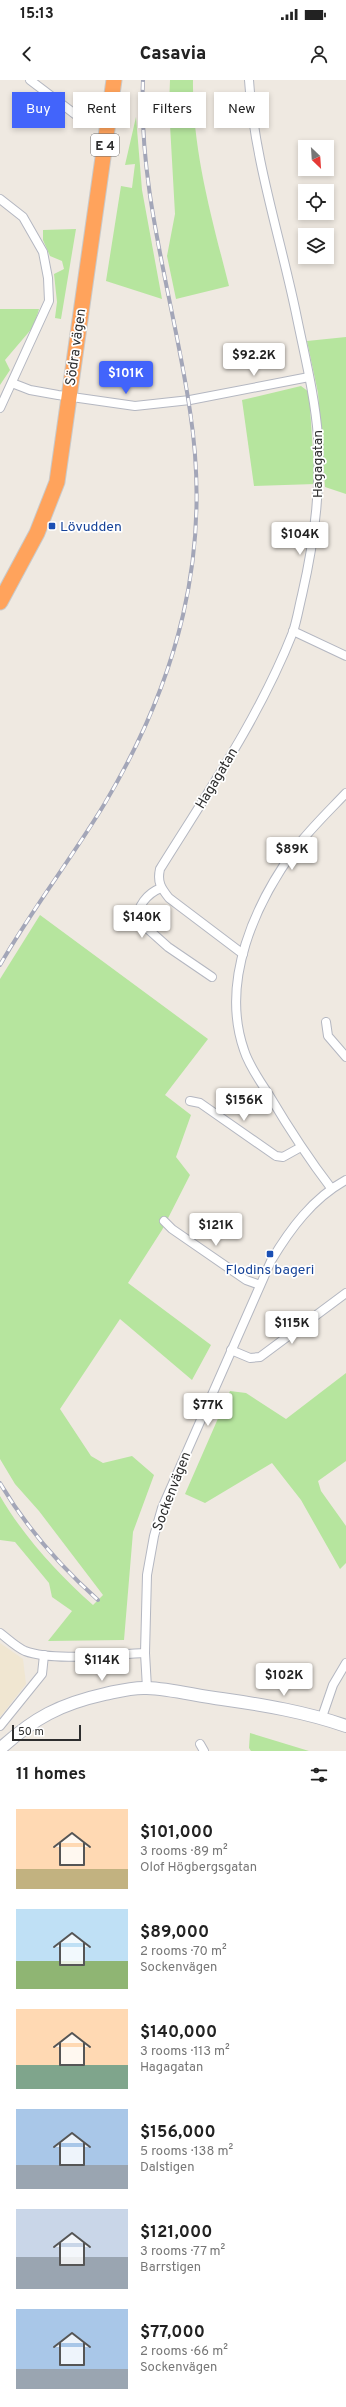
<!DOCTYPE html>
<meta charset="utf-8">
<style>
:root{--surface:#fff;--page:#f2f2f2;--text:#222;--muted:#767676;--accent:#4264fb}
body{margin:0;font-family:Overpass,sans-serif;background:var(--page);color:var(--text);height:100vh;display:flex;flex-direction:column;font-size:15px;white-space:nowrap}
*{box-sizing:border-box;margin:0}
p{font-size:13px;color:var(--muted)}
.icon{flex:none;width:22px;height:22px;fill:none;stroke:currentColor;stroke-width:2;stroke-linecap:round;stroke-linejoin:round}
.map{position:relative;height:1671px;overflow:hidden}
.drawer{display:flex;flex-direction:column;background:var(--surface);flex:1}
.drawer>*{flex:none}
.guide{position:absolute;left:12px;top:12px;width:322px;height:36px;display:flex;gap:8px}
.needle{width:26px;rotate:155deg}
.buttons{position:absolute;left:298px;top:60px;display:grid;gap:8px}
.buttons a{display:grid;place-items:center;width:36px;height:36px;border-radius:0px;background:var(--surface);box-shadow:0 2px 6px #0003;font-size:20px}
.scale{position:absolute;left:12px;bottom:10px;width:69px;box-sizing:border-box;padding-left:4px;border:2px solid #2e2e2e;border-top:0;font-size:11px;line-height:14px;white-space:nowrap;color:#2e2e2e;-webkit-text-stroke:3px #fff;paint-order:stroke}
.price{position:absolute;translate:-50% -34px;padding:0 9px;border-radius:4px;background:#fff;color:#222;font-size:13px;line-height:26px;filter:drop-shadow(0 1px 2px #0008)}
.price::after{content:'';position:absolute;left:50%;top:24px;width:12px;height:9px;margin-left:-6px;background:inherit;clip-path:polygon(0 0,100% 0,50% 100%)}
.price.active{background:var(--accent);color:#fff}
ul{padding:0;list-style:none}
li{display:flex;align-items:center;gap:12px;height:100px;padding:0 16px}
li span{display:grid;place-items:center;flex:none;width:112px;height:80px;border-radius:0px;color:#555}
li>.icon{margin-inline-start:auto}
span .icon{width:48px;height:48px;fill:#fffc;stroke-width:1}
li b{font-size:17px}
h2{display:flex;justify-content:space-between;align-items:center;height:48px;padding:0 16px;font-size:17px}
.tag{padding:0 14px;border-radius:0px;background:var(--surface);box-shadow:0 2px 6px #0003;font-size:14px;line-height:36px}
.tag.active{background:var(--accent);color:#fff}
.status{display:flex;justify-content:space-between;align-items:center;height:28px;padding:0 20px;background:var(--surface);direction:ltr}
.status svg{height:11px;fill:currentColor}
header{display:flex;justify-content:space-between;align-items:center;height:52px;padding:0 16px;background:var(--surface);font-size:18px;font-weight:800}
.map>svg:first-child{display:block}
.education{fill:#f0e6d1}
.green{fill:#b6e59e}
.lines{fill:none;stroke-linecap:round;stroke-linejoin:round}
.street-casing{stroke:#b4b7c1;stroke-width:10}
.secondary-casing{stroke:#b4b7c1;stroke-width:14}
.highway-casing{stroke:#c9c9c9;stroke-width:17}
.street{stroke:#fff;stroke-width:8}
.secondary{stroke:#fff;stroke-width:12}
.highway{stroke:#ffa35c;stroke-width:15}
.rail-casing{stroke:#a3a6b8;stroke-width:4}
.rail{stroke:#fff;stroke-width:2.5;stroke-dasharray:8;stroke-linecap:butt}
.transit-dot{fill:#1a4fb4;stroke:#fff;stroke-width:1.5}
.labels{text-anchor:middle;stroke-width:3.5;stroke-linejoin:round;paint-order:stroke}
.shield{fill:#fff;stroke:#6d6d6d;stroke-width:1}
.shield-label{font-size:13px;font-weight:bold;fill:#2e2e2e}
.street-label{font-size:14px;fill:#2e2e2e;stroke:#fff}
.transit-label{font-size:14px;fill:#164399;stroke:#fff;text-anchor:start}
</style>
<div class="status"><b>15:13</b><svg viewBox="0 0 49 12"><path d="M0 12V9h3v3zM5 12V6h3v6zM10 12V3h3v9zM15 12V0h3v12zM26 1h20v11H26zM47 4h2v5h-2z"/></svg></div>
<header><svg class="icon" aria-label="back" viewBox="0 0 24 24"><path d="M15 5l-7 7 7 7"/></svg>Casavia<svg class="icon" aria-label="person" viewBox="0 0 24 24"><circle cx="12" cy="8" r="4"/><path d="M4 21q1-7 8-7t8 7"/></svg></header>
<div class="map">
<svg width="346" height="1671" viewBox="0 0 346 1671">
<rect width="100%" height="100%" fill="#efe9e1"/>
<path class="education" d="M0,1563L23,1579L26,1604L0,1637Z"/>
<g class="green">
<path d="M170,0H193C192,70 212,139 229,206L176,219L167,176L175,134L169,27Z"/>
<path d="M136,37L142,110L162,219L106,201L121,106L132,108L135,84L125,85Z"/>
<path d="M76,149L61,239L55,238L57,222L54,194L64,189L62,181L50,176L43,160V150Z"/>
<path d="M0,229H39L34,246L5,280L10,290L0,305Z"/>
<path d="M346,257V414L325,407L318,313L307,261Z"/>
<path d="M301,306L309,312L315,404L254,406L242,320Z"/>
<path d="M40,835L208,959L165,1015L191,1035L176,1077L190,1095L162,1150L128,1203L211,1265L192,1300L120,1239L60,1329L91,1376L103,1383L132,1376L154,1395L133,1452L124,1560L48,1561L72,1531L52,1517L49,1503L15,1462L0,1460V1416C24,1457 58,1494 93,1525L103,1515L39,1431L15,1404L0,1379V899Z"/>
<path d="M346,1293V1381L318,1401L321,1411L346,1446V1483L340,1489L301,1420L272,1383L205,1423L185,1414L230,1311L246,1313L286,1339Z"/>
<path d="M250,1653L309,1671H251L249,1668Z"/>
</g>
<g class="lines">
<g class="street-casing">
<g id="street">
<path d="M30,0L84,41"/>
<path d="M0,119L23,137L43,172L48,198L49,221L0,328"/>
<path d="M12,303L30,310L58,315L135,326L190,320L309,297"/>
<path d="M293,551L346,576"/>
<path d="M161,808C148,813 135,827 139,841L168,867L212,897"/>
<path d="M243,874L169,818C161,808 157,802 160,789C208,712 260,636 293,552C297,540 299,527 302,515C314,463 321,411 318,357C315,317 305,277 297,238C281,159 254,80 249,0"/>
<path d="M326,942L328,956L346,977"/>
<path d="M190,1021L200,1023L276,1076L283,1077L301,1067"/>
<path d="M331,1108C308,1078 288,1047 269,1015C260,1001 249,986 244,970C220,901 255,824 295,769C310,749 329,731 346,713"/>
<path d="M164,1141L172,1149L246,1200L260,1205"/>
<path d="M231,1270L250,1278L260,1277L346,1213"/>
<path d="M0,1553C8,1559 16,1567 25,1571C54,1582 113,1574 145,1573"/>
<path d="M147,1608L145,1573L147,1495L154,1456L162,1428L271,1181C290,1149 313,1118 346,1100"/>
<path d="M322,1637L333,1605L346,1583"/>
<path d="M0,1646L42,1594L44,1575"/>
<path d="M200,1664L204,1671"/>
</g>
</g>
<g class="secondary-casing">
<path id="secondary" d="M0,1669C34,1638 60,1624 105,1614C119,1611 133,1607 147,1608C172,1609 197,1616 222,1619C264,1625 306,1632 346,1646"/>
</g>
<g class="highway-casing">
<path id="highway" d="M0,522L37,453L57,402L114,0"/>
</g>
<use href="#street" class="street"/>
<use href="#secondary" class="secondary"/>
<use href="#highway" class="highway"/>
<g class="rail-casing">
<g id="rail">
<path d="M0,885C32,829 72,778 105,723C178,600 212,474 190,331C174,221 138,112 143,0"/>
<path d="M0,1403C26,1447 60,1486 98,1520"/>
</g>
</g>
<use href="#rail" class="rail"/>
</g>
<g class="transit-dot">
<rect x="48" y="442" width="8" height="8" rx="2"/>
<rect x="266" y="1170" width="8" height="8" rx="2"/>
</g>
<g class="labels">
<rect class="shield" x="91" y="54" width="28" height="22" rx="3"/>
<g class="shield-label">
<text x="105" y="70">E 4</text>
</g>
<g class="street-label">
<text transform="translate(75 267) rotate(-82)" y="5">Södra vägen</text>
<text transform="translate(317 384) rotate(-90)" y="5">Hagagatan</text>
<text transform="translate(216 698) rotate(-59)" y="5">Hagagatan</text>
<text transform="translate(171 1411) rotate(-69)" y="5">Sockenvägen</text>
</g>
<g class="transit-label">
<text x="60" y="451">Lövudden</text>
<text x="270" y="1194" text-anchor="middle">Flodins bageri</text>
</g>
</g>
</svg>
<div class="buttons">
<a><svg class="needle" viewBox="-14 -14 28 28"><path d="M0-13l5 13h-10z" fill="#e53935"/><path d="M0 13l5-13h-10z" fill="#767676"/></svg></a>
<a><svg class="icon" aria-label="locate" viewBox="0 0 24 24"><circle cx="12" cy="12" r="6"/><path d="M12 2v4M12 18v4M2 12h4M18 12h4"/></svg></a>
<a><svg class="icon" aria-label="layers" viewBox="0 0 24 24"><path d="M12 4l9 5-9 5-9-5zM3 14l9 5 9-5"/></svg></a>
</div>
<div class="scale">50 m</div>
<b class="price" style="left:254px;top:297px">$92.2K</b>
<b class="price active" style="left:126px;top:315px">$101K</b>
<b class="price" style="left:300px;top:476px">$104K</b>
<b class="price" style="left:292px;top:791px">$89K</b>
<b class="price" style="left:142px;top:859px">$140K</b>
<b class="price" style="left:244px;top:1042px">$156K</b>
<b class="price" style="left:216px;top:1167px">$121K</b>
<b class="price" style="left:292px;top:1265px">$115K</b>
<b class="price" style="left:208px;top:1347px">$77K</b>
<b class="price" style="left:102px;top:1602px">$114K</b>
<b class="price" style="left:284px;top:1617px">$102K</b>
<div class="guide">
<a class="tag active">Buy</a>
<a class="tag">Rent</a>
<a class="tag">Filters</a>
<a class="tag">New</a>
</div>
</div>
<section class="drawer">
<h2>11 homes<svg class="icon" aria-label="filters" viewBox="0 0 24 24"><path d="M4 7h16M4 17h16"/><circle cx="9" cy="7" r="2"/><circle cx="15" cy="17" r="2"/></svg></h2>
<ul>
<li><span style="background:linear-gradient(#ffd9b3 75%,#c2b280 0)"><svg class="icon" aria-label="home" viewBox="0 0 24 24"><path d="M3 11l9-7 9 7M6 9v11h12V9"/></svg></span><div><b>$101,000</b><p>3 rooms · 89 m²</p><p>Olof Högbergsgatan</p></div></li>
<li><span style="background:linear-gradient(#bfe0f5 65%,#8fb573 0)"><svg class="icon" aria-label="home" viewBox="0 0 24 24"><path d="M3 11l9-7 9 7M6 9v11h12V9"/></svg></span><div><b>$89,000</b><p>2 rooms · 70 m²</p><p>Sockenvägen</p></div></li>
<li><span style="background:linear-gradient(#ffd9b3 70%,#7fa58c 0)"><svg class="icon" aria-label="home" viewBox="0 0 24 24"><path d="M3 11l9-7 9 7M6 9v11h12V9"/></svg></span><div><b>$140,000</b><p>3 rooms · 113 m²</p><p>Hagagatan</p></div></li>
<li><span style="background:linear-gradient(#a9c7e8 70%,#9aa5b1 0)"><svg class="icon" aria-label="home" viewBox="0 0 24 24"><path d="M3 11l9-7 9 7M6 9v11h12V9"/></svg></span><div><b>$156,000</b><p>5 rooms · 138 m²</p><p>Dalstigen</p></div></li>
<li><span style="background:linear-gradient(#c9d6e8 60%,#9aa5b1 0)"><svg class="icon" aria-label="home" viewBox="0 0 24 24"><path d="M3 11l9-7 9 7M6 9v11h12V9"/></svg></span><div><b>$121,000</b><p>3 rooms · 77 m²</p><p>Barrstigen</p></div></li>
<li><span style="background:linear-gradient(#a9c7e8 75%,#9aa5b1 0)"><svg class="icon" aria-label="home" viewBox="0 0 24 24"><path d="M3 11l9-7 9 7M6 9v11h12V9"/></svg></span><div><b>$77,000</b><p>2 rooms · 66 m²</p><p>Sockenvägen</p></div></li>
</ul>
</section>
